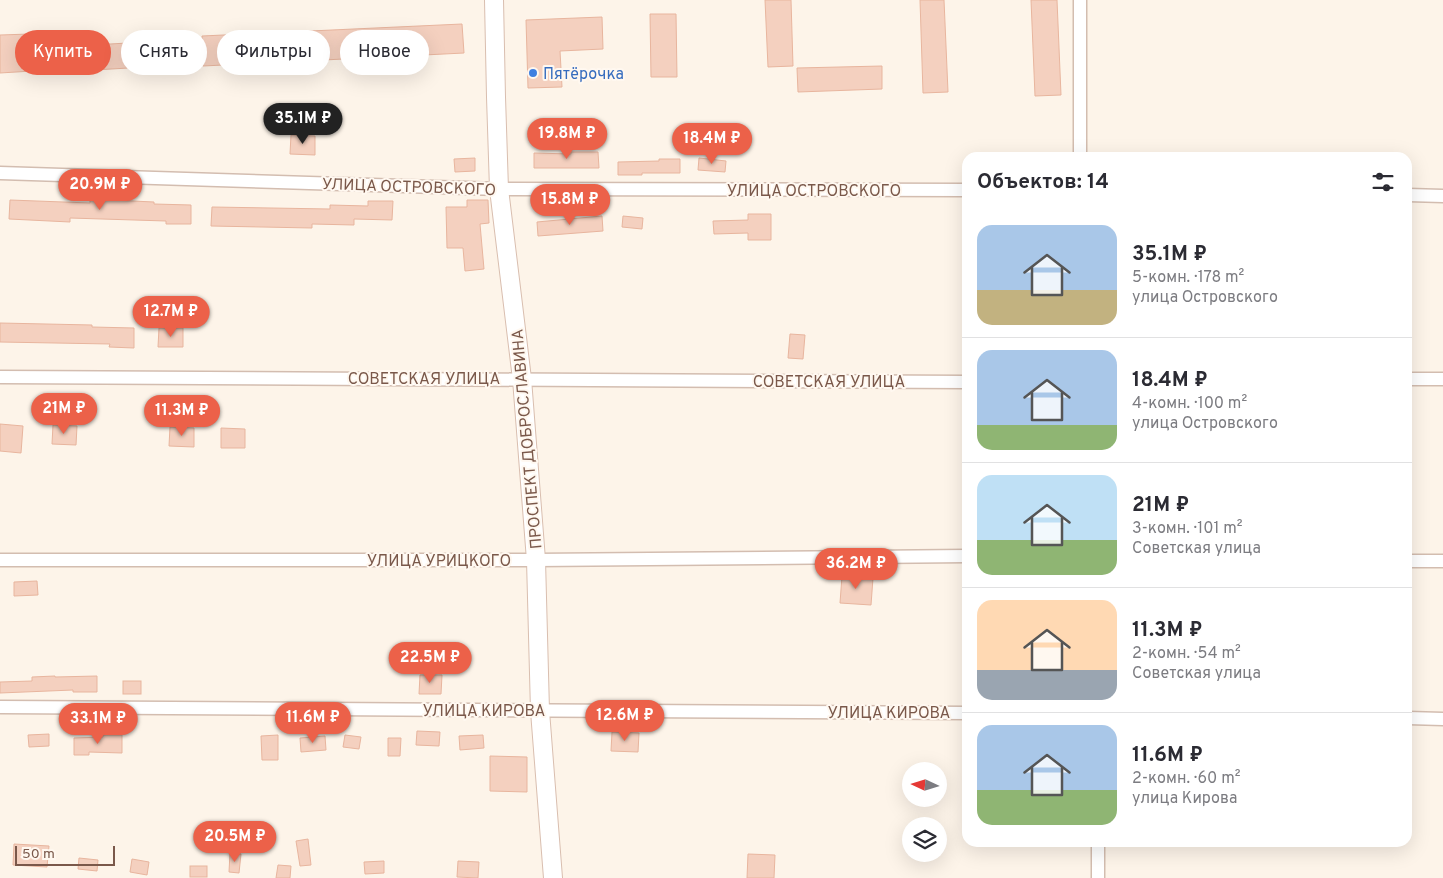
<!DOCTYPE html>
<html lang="ru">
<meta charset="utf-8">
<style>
:root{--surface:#fff;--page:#f2f2f3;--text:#2b2b33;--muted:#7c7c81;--line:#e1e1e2;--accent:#ec6149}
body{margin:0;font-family:Overpass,sans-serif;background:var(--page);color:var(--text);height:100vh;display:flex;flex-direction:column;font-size:19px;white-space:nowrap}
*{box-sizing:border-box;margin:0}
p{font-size:16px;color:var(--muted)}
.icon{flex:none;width:28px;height:28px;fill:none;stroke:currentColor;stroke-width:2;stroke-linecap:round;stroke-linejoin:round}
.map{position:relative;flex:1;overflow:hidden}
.panel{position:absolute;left:962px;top:152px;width:450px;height:695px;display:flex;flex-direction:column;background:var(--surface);border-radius:15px;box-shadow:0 5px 20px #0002}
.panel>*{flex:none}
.guide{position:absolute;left:15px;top:30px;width:475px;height:45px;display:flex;gap:10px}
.needle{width:32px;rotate:274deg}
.tools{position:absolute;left:902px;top:762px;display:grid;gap:10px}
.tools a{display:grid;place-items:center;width:45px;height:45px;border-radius:50%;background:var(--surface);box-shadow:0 5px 20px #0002;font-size:25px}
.scale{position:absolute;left:15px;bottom:12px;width:100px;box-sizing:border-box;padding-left:5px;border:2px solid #7a584a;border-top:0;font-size:14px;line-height:18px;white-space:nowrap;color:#7a584a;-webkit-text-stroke:4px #fff8f0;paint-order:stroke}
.price{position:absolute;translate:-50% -42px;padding:0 11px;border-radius:18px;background:var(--accent);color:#fff;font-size:16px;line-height:32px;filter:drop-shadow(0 1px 2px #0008)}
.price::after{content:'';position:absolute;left:50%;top:30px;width:15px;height:11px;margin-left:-8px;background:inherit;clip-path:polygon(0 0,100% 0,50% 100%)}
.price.selected{background:#222;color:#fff}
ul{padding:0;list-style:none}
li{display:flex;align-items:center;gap:15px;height:125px;padding:0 15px}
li+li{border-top:1px solid var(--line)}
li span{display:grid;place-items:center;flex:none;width:140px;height:100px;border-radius:15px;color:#555}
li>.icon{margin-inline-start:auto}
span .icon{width:60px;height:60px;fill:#fffc;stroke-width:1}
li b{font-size:21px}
h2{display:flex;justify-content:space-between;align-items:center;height:60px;padding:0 15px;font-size:21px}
.chip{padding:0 18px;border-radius:22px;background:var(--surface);box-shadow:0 5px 20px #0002;font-size:18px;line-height:45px}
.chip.selected{background:var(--accent);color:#fff}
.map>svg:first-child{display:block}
.building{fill:#f4d0bf;stroke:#e8b59e}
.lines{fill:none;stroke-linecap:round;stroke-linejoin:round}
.street-casing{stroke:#d3bdb0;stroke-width:15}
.secondary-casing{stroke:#d9beaf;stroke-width:20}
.street{stroke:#fff;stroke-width:12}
.secondary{stroke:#fff;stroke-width:18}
.shop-dot{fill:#3f7fe0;stroke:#fff8f0;stroke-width:2}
.labels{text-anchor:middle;stroke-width:4;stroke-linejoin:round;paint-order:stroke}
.shop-label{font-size:16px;fill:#366cbe;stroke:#fff8f0;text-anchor:start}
.street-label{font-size:16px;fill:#7a584a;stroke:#fff8f0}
</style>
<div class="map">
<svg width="1443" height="878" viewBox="0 0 1443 878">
<rect width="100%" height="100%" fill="#fdf4e9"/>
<g class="building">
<path d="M765,0H791L793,66L768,67Z"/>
<path d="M920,0H944L948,92L923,93Z"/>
<path d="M1031,0H1057L1061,95L1035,96Z"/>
<path d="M650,14H676L677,77H651Z"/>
<path d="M602,17L603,49L560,51L562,87L528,88L526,20Z"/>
<path d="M462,24L464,53L203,66L202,36Z"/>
<path d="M30,34L32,71L0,73V35Z"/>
<path d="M162,41L163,66L94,70L93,45Z"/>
<path d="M882,66V89L798,92L797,68Z"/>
<path d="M291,135L315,136V155L290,154Z"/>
<path d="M571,152H598L599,168H534V153L571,154Z"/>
<path d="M475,158V171L455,172L454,159Z"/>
<path d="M699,158L726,161L725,172L698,170Z"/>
<path d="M659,159H680V173H642V175H618V162L659,161Z"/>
<path d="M90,199L154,202V204L191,205V224H166V221L70,218V222L9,219L10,200L90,203Z"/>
<path d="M467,200H488L489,223L480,224L484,269L465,271L463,248H447L446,207H467Z"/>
<path d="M368,201H393L392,220L354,219V225L312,224V228L211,226L212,207L330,209V205L368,206Z"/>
<path d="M748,214H771V240H748V233L714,234L713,221L748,220Z"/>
<path d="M602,216L603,231L538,236L537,222Z"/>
<path d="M623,216L643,218L642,229L622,227Z"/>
<path d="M0,323L92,325V327L134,328V348L109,347L110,344L0,342Z"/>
<path d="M159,328H183V347H158Z"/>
<path d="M790,334L805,335L803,359L788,358Z"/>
<path d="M0,424L23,426L21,453L0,451Z"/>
<path d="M53,425L77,426L76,445L52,444Z"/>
<path d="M170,427L194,428V447L169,446Z"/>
<path d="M221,428L245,429V448H221Z"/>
<path d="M842,576L873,578L871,605L840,603Z"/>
<path d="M37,581L38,595L14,596V582Z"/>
<path d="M420,675H442L441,694H419Z"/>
<path d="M55,676V677L97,676V692H73V690L0,693V682L32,681V677Z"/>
<rect x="123" y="681" width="18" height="13"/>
<path d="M417,731L440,732L439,746L416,745Z"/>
<path d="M612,732L639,733L638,752L611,751Z"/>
<path d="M49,734V746L29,747L28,735Z"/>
<path d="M103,735H122V753L89,752V755H74V738L103,737Z"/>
<path d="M278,735V760H262L261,736Z"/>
<path d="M345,735L361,737L359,749L343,747Z"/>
<path d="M483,735L484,748L460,750L459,736Z"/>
<path d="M325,736L326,750L301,752L300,738Z"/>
<path d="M388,738H401L400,756H388Z"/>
<path d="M490,756L527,757V792L490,791Z"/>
<path d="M308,839L311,865L300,866L296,841Z"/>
<path d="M14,844L49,846L47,867L13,865Z"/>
<path d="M230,853L241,854L239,873L229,872Z"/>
<path d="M748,854L775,855L774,878H747Z"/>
<path d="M79,858L98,860L97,871L78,869Z"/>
<path d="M132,859L149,862L147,875L130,872Z"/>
<path d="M384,861V873L365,874L364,862Z"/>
<path d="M458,861L479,862L478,878L457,877Z"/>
<path d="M278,865L291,866L290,878H276Z"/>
<rect x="190" y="866" width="17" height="11"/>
</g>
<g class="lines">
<g class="street-casing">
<g id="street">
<path d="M1080,0V158"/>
<path d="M0,173L499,189L968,190"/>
<path d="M1408,195L1443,196"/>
<path d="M0,377L968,382"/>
<path d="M1408,379H1443"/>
<path d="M0,560H536L968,556"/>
<path d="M1408,561H1443"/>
<path d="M0,707L968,713"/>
<path d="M1408,718L1443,719"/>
<path d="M1098,842V878"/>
</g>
</g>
<g class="secondary-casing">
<path id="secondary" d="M494,0L496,97L499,189L522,379L536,560L540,711L553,878"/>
</g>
<use href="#street" class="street"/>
<use href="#secondary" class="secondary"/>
</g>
<circle class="shop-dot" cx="533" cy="73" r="5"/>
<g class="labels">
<g class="shop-label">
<text x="543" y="79">Пятёрочка</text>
</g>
<g class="street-label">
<text transform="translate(409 186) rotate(2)" y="6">УЛИЦА ОСТРОВСКОГО</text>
<text x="814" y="196">УЛИЦА ОСТРОВСКОГО</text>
<text x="424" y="384">СОВЕТСКАЯ УЛИЦА</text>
<text x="829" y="387">СОВЕТСКАЯ УЛИЦА</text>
<text transform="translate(526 439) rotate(-95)" y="6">ПРОСПЕКТ ДОБРОСЛАВИНА</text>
<text x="439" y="566">УЛИЦА УРИЦКОГО</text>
<text x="484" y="716">УЛИЦА КИРОВА</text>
<text x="889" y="718">УЛИЦА КИРОВА</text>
</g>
</g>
</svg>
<div class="tools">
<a><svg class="needle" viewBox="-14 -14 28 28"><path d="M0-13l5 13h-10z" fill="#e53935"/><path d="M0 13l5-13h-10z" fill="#7c7c81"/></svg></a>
<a><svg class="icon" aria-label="layers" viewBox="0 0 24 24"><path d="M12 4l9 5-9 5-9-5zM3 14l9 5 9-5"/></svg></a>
</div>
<div class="scale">50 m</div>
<b class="price selected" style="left:303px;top:145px">35.1M ₽</b>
<b class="price" style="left:567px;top:160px">19.8M ₽</b>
<b class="price" style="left:712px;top:165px">18.4M ₽</b>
<b class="price" style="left:100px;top:211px">20.9M ₽</b>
<b class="price" style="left:570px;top:226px">15.8M ₽</b>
<b class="price" style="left:171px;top:338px">12.7M ₽</b>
<b class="price" style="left:64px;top:435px">21M ₽</b>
<b class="price" style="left:182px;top:437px">11.3M ₽</b>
<b class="price" style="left:856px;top:590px">36.2M ₽</b>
<b class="price" style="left:430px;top:684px">22.5M ₽</b>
<b class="price" style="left:625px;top:742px">12.6M ₽</b>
<b class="price" style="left:313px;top:744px">11.6M ₽</b>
<b class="price" style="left:98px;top:745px">33.1M ₽</b>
<b class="price" style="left:235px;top:863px">20.5M ₽</b>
<div class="guide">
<a class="chip selected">Купить</a>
<a class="chip">Снять</a>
<a class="chip">Фильтры</a>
<a class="chip">Новое</a>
</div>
<section class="panel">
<h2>Объектов: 14<svg class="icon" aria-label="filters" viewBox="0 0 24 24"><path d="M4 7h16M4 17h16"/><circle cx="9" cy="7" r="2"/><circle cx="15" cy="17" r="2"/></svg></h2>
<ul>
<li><span style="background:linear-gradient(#a9c7e8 65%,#c2b280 0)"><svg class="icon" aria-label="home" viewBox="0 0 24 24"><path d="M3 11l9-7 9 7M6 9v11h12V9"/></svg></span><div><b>35.1M ₽</b><p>5-комн. · 178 m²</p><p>улица Островского</p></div></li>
<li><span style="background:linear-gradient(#a9c7e8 75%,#8fb573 0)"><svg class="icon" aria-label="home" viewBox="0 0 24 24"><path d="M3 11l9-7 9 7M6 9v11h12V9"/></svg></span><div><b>18.4M ₽</b><p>4-комн. · 100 m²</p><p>улица Островского</p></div></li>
<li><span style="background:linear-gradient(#bfe0f5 65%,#8fb573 0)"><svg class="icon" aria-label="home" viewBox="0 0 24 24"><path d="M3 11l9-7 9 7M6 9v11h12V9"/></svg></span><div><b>21M ₽</b><p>3-комн. · 101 m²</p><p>Советская улица</p></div></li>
<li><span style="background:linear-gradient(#ffd9b3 70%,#9aa5b1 0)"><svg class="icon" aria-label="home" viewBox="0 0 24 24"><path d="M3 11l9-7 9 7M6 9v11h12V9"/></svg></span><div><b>11.3M ₽</b><p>2-комн. · 54 m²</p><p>Советская улица</p></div></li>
<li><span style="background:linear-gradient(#a9c7e8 65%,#8fb573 0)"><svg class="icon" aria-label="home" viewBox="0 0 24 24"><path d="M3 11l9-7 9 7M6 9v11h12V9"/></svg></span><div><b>11.6M ₽</b><p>2-комн. · 60 m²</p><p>улица Кирова</p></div></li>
</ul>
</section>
</div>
